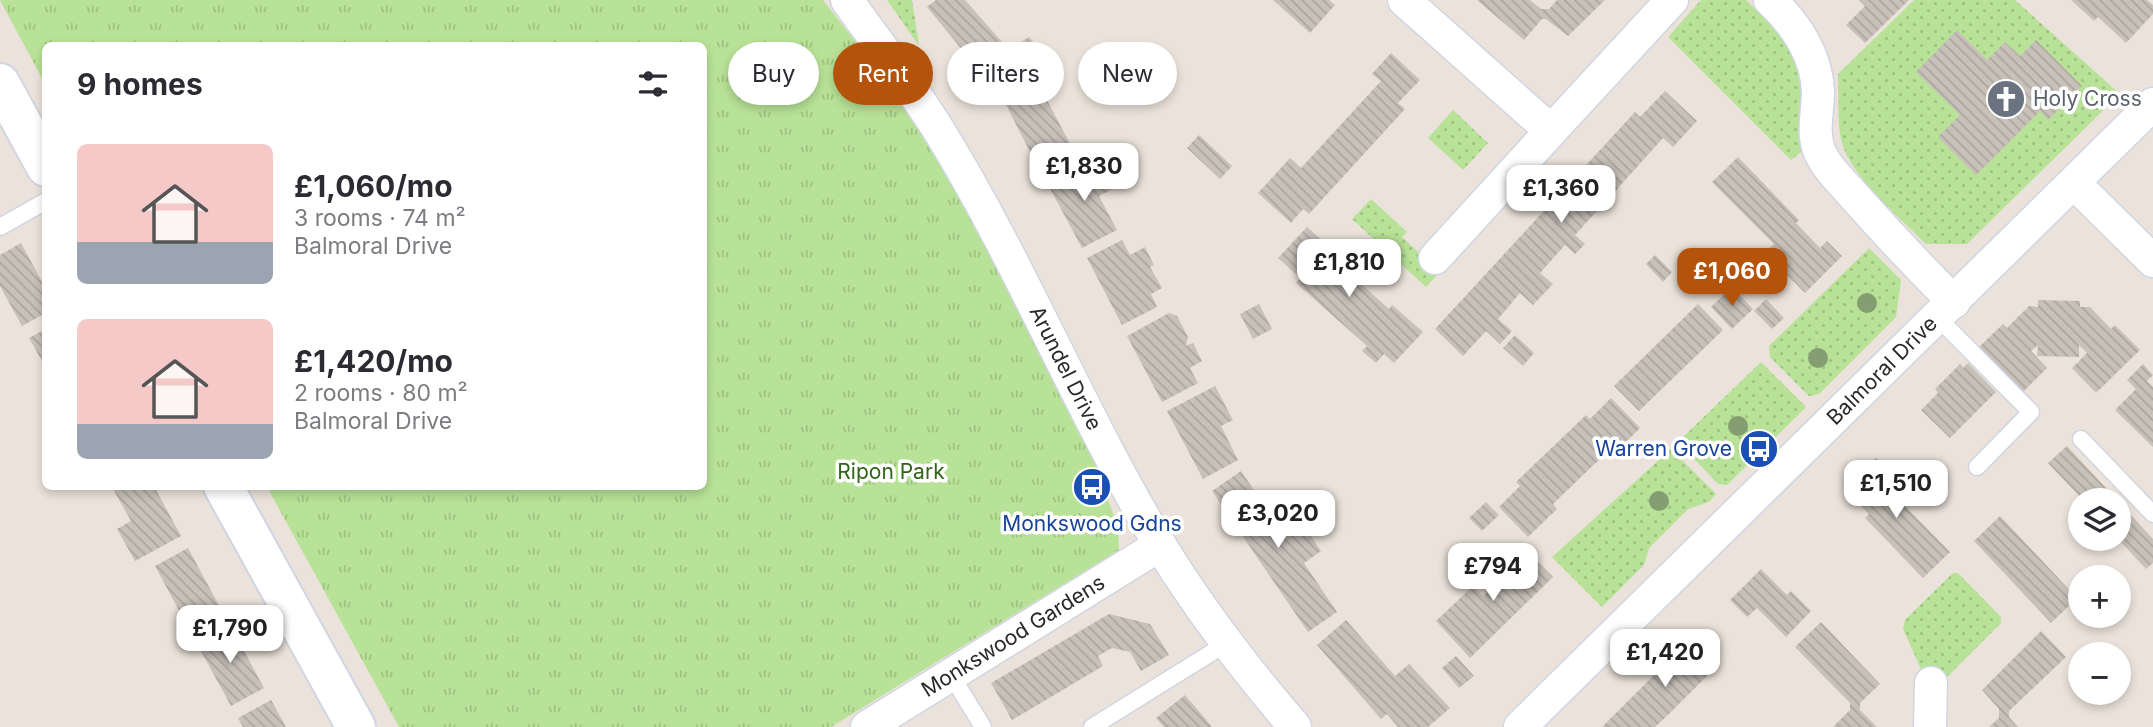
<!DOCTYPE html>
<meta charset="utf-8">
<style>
:root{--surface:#fff;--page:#f2f2f3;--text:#2b2b33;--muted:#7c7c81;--accent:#b45309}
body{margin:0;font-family:Inter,sans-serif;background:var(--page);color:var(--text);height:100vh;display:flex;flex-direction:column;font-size:26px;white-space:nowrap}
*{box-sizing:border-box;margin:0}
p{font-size:23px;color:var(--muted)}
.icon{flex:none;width:38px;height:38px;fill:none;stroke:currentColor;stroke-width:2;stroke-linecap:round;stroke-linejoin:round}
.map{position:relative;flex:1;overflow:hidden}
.panel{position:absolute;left:42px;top:42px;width:665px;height:448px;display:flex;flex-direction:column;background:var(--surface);border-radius:10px;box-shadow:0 4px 10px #0003}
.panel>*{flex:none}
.banner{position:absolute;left:728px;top:42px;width:665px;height:63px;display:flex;gap:14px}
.controls{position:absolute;left:2068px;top:488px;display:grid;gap:14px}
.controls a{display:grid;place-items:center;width:63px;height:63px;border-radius:50%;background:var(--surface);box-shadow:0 4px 10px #0003;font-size:35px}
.price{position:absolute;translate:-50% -60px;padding:0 16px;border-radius:14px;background:#fff;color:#222;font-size:23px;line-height:46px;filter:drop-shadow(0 2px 4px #0008)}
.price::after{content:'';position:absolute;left:50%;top:42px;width:21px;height:16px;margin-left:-10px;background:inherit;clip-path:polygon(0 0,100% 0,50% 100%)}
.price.active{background:var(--accent);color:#fff}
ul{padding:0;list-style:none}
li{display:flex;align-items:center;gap:21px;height:175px;padding:0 35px}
li span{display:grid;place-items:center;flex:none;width:196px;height:140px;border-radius:10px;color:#555}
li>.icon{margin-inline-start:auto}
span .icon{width:84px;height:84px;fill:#fffc;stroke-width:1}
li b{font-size:30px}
h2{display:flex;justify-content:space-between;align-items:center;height:84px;padding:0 35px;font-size:30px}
.pill{padding:0 24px;border-radius:32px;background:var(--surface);box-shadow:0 4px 10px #0003;font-size:24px;line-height:63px}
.pill.active{background:var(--accent);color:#fff}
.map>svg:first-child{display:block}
.grass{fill:url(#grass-dots)}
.park{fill:url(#park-tufts)}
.building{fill:url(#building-back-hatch)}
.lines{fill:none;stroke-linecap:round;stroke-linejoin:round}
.lane-casing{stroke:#d0d5e2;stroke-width:19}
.street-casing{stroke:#d0d5e2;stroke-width:35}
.secondary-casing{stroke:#d0d5e2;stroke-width:42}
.lane{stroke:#fff;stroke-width:16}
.street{stroke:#fff;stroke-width:32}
.secondary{stroke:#fff;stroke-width:38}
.tree{fill:#859e71}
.labels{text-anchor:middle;stroke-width:7;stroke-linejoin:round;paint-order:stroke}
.worship-label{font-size:21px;fill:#5b616d;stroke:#fff;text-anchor:start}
.street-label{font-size:21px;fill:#292929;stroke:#fff}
.transit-label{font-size:21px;fill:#164399;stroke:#fff;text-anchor:end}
.park-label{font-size:21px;fill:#31661a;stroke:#fff}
</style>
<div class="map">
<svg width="2153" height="727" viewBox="0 0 2153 727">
<defs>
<pattern id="grass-dots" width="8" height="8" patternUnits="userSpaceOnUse" patternTransform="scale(1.75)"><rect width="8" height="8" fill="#b8e297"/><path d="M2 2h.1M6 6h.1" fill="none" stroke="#9ec282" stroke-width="1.8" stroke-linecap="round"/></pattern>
<pattern id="park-tufts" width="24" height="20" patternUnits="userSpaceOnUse" patternTransform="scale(1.75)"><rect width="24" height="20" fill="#b8e297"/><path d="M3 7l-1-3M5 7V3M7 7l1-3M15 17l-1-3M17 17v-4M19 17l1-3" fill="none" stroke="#9ec282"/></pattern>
<pattern id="building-back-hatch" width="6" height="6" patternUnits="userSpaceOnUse" patternTransform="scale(1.75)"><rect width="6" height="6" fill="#c7c1b9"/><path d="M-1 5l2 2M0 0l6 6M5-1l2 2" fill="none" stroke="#aba69f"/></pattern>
</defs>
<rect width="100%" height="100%" fill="#ebe3db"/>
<g class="grass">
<path d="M887,0H912L919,46Z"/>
<path d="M1701,0H1746C1773,27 1803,53 1802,96C1801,115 1800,130 1804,150L1791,160L1668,37Z"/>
<path d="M1914,0H2015L2120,94L1967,244H1926C1901,218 1848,175 1841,139C1837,119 1839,95 1838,74Z"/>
<path d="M1453,110L1488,143L1463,170L1428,138Z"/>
<path d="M1371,199L1407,232L1402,237L1440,272L1426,287L1352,219Z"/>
<path d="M1869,248L1901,280L1896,317L1819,394L1809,396L1770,357L1769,346Z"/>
<path d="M1761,362L1806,407L1727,485L1718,484L1678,442Z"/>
<path d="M1671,449L1716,494L1709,502L1688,509L1649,548L1644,565L1602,607L1552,557Z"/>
<path d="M1953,573H1958L2001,617V623L1946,678H1925L1903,629L1905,620Z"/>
</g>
<path class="park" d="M0,0H823L873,64L941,162L1093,456L1118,528L1119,550L831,727H399L267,487L704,486V46H46L45,84Z"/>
<g class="building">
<path d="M936,0H965L1009,50L1029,37L1050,62L1017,90L1012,84L999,95L927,7Z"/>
<path d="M1273,0H1329L1335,5L1310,33Z"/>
<path d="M1477,0H1530L1541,9H1549L1557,0H1605L1568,36L1546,19H1542L1524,40Z"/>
<path d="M1859,0H1909L1865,43L1846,25L1865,6Z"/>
<path d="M2071,0H2147L2153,5V14L2126,43L2098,17L2094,21Z"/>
<path d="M1957,30L1987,60L2005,42L2020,56L2036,40L2082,86L2048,120L2040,111L1976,175L1938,137L1960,115L1916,72Z"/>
<path d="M1391,53L1420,80L1398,103L1405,109L1309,214L1303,209L1291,223L1258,193L1290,158L1301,168L1381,81L1372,74Z"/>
<path d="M1040,87L1075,153L1040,171L1006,105Z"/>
<path d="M1665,91L1697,121L1673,147L1663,138L1619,187L1575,235L1585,244L1575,254L1565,245L1540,273L1553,284L1533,305L1520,293L1498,319L1512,331L1500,344L1486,331L1463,356L1435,329L1635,112L1640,117Z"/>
<path d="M1199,135L1232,166L1220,179L1187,148Z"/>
<path d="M1738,157L1799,220L1796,223L1820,248L1827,241L1842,256L1805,293L1765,253L1774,244L1712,182Z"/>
<path d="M1081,163L1089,177L1107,168L1116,187L1099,196L1117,230L1082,248L1046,181Z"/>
<path d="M1307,227L1336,254L1332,258L1389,309L1392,305L1423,332L1394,363L1384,354L1376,363L1362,351L1367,346L1296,283L1300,278L1278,258Z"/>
<path d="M1122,240L1130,255L1145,247L1154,265L1150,267L1162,288L1151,294L1157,307L1122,325L1087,258Z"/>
<path d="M21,243L46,289V313L22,326L0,286V255Z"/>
<path d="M1655,255L1672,272L1663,282L1646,264Z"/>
<path d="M1732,287L1753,309L1732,329L1711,307Z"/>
<path d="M1766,299L1784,318L1772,329L1754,311Z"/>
<path d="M2038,300L2080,301V307H2090L2111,329L2115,325L2140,350L2096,393L2072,368L2087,353L2079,345V357L2037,356L2038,345L2031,351L2047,368L2023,392L1979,347L2003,324L2007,328L2029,306L2038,307Z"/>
<path d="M1259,304L1272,329L1253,339L1240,314Z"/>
<path d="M1698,304L1723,330L1639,411L1614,386Z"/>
<path d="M1169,313L1177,316L1188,337L1186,345L1179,348L1193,343L1202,361L1190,368L1198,383L1162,402L1127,336Z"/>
<path d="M46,329V368L29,338Z"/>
<path d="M1515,335L1534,353L1523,366L1503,348Z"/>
<path d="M1968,363L1996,392L1950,438L1921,410L1938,393L1935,389L1960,364L1963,368Z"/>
<path d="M2143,364L2153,375L2147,381L2153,387V447L2115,410L2136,389L2127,380Z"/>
<path d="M1215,386L1233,420L1221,426L1238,460L1203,479L1167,411Z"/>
<path d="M1611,398L1640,428L1612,456L1608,451L1553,504L1557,509L1528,537L1499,507L1520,486L1516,482L1586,415L1590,419Z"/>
<path d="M2067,446L2117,500H2083L2048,463Z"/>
<path d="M1876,458L1892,474L1882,483L1950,552L1923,578L1865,518L1869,514L1844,488Z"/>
<path d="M1241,471L1277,524L1295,512L1321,551L1304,563L1337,612L1308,632L1212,491Z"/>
<path d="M118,486H154L181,536L135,561L117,529L131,521L113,489Z"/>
<path d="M1486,502L1499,515L1482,531L1469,518Z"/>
<path d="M2119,502L2153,539V563L2146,569L2119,540Z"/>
<path d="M2000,516L2077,598L2051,623L1974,541Z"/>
<path d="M188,548L222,611L189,629L155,566Z"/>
<path d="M1528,552L1553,577L1470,658L1436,621L1473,586L1483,596L1490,589L1480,579L1498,562L1507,572Z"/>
<path d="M1761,569L1787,595L1791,591L1811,611L1786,637L1757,608L1747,617L1730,600Z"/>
<path d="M1109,614L1150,624L1169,655L1141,671L1130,652L1112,648L1098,656L1103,666L1012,720L991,683Z"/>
<path d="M1346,620L1395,676L1409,664L1450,708L1428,727H1398L1387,714L1381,719L1317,645Z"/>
<path d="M1821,622L1880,684L1860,703V710L1877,727H1833L1850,710V703L1795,647Z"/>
<path d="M229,623L264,688L231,706L196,642Z"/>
<path d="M2041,631L2066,657L2009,711V717L2018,727H1989L1999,718V709L1982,690Z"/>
<path d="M1690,639L1717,666L1670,713L1655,727H1602Z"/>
<path d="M1456,656L1474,676L1459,688L1442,668Z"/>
<path d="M1185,695L1203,716L1212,727H1164L1156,718Z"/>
<path d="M271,700L286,727H243L238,718Z"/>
</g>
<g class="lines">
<g class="lane-casing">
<g id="lane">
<path d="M0,227L46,201"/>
<path d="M1938,318L2031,412L1977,467"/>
<path d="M2081,439L2153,514"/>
<path d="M951,675L983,727"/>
<path d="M1092,727L1227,643"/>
</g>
</g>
<g class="street-casing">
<g id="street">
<path id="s1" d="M847,0C878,44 913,88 941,134C1022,266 1080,412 1160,545C1199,609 1246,670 1295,727"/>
<path d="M1404,0L1551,131L1672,0"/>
<path d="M1770,0C1796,24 1817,56 1818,92C1818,112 1812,131 1819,150C1826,168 1843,183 1855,197C1887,233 1920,268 1954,302"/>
<path d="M2074,183L2153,261"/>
<path d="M1435,258L1551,131"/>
<path id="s2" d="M867,727L1160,545"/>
<path id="s3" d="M1520,727L2153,104"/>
<path d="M1930,727L1931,683"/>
</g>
</g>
<g class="secondary-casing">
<g id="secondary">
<path d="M0,83L46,167"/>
<path d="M223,486L356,727"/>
</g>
</g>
<use href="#lane" class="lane"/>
<use href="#street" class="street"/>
<use href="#secondary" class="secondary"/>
</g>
<g class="tree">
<circle cx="1867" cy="303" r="10"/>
<circle cx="1818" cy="358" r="10"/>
<circle cx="1738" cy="426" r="10"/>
<circle cx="1659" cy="501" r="10"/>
</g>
<defs>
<g id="church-disc" transform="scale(2.0125)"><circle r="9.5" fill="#6b7280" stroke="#fff"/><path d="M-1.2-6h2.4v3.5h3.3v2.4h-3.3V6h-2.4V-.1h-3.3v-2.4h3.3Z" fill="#fff"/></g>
<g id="bus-disc" transform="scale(2.0125)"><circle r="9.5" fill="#1a4fb4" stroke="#fff"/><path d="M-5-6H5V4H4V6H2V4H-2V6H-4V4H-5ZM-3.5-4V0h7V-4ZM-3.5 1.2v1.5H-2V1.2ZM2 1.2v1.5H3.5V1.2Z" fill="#fff"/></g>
</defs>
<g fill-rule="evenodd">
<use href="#church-disc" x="2006" y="99"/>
<use href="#bus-disc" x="1759" y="449"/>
<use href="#bus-disc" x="1092" y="487"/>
</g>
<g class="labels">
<g class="worship-label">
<text x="2033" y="106">Holy Cross</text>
</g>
<g class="street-label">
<text dy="7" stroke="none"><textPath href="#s1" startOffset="429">Arundel Drive</textPath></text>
<text dy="7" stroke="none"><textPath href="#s3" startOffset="508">Balmoral Drive</textPath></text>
<text dy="7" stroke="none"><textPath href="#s2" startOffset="172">Monkswood Gardens</textPath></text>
</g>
<g class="transit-label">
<text x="1732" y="456">Warren Grove</text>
<text x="1092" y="531" text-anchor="middle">Monkswood Gdns</text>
</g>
<g class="park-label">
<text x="891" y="479">Ripon Park</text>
</g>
</g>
</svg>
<div class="controls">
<a><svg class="icon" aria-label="layers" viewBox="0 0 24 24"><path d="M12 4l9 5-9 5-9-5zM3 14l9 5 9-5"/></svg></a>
<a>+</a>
<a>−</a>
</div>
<b class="price" style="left:1084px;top:203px">£1,830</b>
<b class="price" style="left:1561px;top:225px">£1,360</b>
<b class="price" style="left:1349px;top:299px">£1,810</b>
<b class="price active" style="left:1732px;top:308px">£1,060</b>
<b class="price" style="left:1896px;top:520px">£1,510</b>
<b class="price" style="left:1278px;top:550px">£3,020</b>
<b class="price" style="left:1493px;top:603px">£794</b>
<b class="price" style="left:230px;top:665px">£1,790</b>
<b class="price" style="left:1665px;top:689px">£1,420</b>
<div class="banner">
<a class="pill">Buy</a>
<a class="pill active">Rent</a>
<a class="pill">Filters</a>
<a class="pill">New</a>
</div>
<section class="panel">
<h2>9 homes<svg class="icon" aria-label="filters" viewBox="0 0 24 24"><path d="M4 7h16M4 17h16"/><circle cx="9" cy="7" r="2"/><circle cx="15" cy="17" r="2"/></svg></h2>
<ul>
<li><span style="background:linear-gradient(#f6c9c9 70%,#9aa5b1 0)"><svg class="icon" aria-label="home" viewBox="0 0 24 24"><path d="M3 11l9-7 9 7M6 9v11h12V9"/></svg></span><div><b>£1,060/mo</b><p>3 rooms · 74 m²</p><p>Balmoral Drive</p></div></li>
<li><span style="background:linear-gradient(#f6c9c9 75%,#9aa5b1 0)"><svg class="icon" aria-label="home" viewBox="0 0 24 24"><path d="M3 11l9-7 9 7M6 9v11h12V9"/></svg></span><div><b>£1,420/mo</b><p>2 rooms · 80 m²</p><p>Balmoral Drive</p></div></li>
</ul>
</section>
</div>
